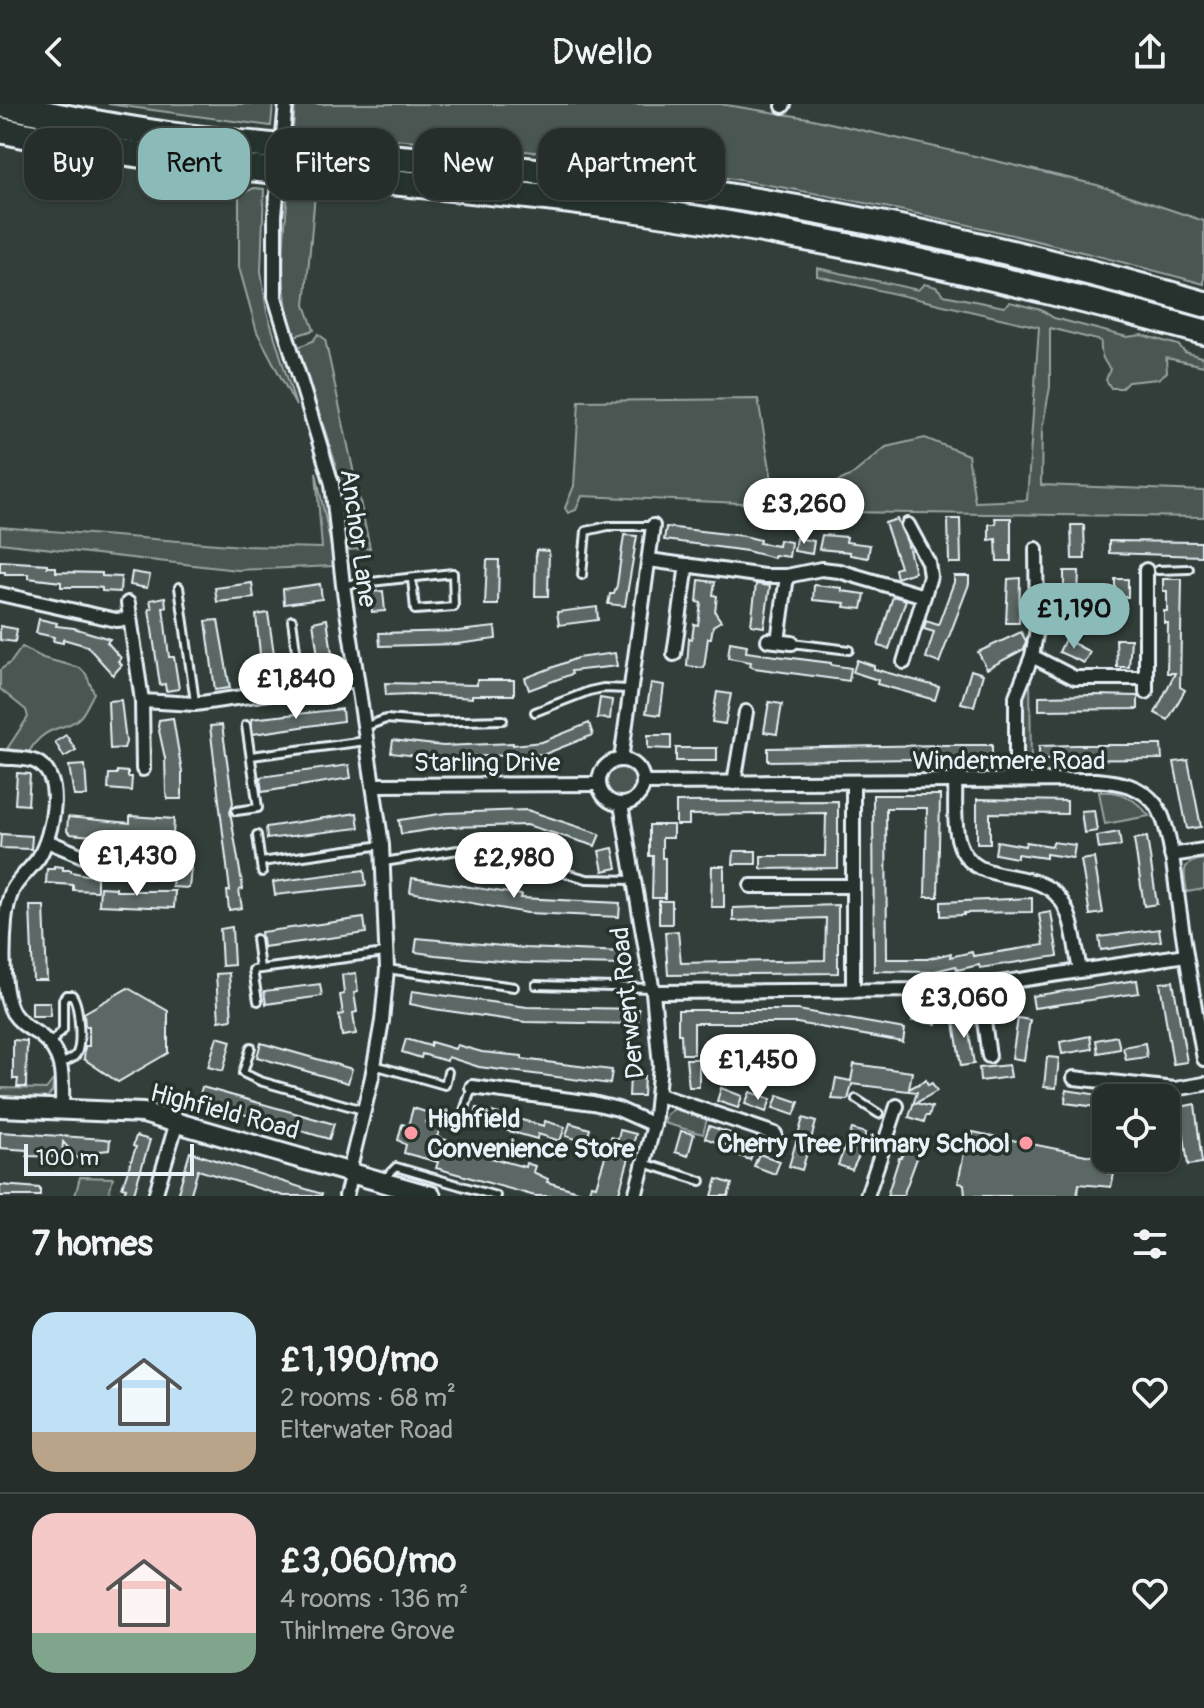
<!DOCTYPE html>
<meta charset="utf-8">
<style>
:root{--surface:#262e2b;--page:#323a37;--text:#f1f3f6;--muted:#a4a8a9;--line:#424a47;--accent:#8bbbb9}
body{margin:0;font-family:Pangolin,sans-serif;background:var(--page);color:var(--text);height:100vh;display:flex;flex-direction:column;font-size:30px;white-space:nowrap}
*{box-sizing:border-box;margin:0}
p{font-size:26px;color:var(--muted)}
.icon{flex:none;width:44px;height:44px;fill:none;stroke:currentColor;stroke-width:2;stroke-linecap:round;stroke-linejoin:round}
.map{position:relative;height:1092px;overflow:hidden}
.side{display:flex;flex-direction:column;background:var(--surface);flex:1}
.side>*{flex:none}
.hud{position:absolute;left:24px;top:24px;width:800px;height:72px;display:flex;gap:16px}
.controls{position:absolute;left:1092px;top:980px;display:grid;gap:16px}
.controls a{display:grid;place-items:center;width:88px;height:88px;border-radius:16px;background:var(--surface);box-shadow:0 2px 6px #0004,0 0 0 2px var(--line);font-size:40px}
.scale{position:absolute;left:24px;bottom:20px;width:170px;box-sizing:border-box;padding-left:8px;border:4px solid #e8f1f8;border-top:0;font-size:22px;line-height:28px;white-space:nowrap;color:#e8f1f8;-webkit-text-stroke:6px #26332d;paint-order:stroke}
.price{position:absolute;translate:-50% -68px;padding:0 18px;border-radius:28px;background:#fff;color:#222;font-size:26px;line-height:52px;filter:drop-shadow(0 2px 4px #0008)}
.price::after{content:'';position:absolute;left:50%;top:48px;width:24px;height:18px;margin-left:-12px;background:inherit;clip-path:polygon(0 0,100% 0,50% 100%)}
.price.on{background:var(--accent);color:#111}
ul{padding:0;list-style:none}
li{display:flex;align-items:center;gap:24px;height:200px;padding:0 32px}
li+li{border-top:2px solid var(--line)}
li span{display:grid;place-items:center;flex:none;width:224px;height:160px;border-radius:24px;color:#555}
li>.icon{margin-inline-start:auto}
span .icon{width:96px;height:96px;fill:#fffc;stroke-width:1}
li b{font-size:34px}
h2{display:flex;justify-content:space-between;align-items:center;height:96px;padding:0 32px;font-size:34px}
.tag{padding:0 28px;border-radius:24px;background:var(--surface);box-shadow:0 2px 6px #0004,0 0 0 2px var(--line);font-size:28px;line-height:72px}
.tag.on{background:var(--accent);color:#111}
header{display:flex;justify-content:space-between;align-items:center;height:104px;padding:0 32px;background:var(--surface);font-size:36px;font-weight:600}
.map>svg:first-child{display:block}
.green{fill:#495651;stroke:#98a4a4;stroke-width:2}
.building{fill:#5c6865;stroke:#e8f1f8;stroke-width:2}
.lines{fill:none;stroke-linecap:round;stroke-linejoin:round}
.lane-casing{stroke:#e8f1f8;stroke-width:12}
.street-casing{stroke:#e8f1f8;stroke-width:18}
.secondary-casing{stroke:#e8f1f8;stroke-width:24}
.highway-casing{stroke:#e8f1f8;stroke-width:30}
.lane{stroke:#26332d;stroke-width:6}
.street{stroke:#26332d;stroke-width:12}
.secondary{stroke:#26332d;stroke-width:18}
.highway{stroke:#26332d;stroke-width:24}
.street-bridge-casing{stroke:#e8f1f8;stroke-width:18;stroke-linecap:butt}
.street-bridge{stroke:#26332d;stroke-width:12}
.poi-dot{fill:#ff9aa2;stroke:#26332d;stroke-width:3}
.labels{text-anchor:middle;stroke-width:7;stroke-linejoin:round;paint-order:stroke}
.street-label{font-size:26px;fill:#e8f1f8;stroke:#26332d}
.poi-label{font-size:26px;font-weight:bold;fill:#e8f1f8;stroke:#26332d;text-anchor:start}
</style>
<header><svg class="icon" aria-label="back" viewBox="0 0 24 24"><path d="M15 5l-7 7 7 7"/></svg>Dwello<svg class="icon" aria-label="share" viewBox="0 0 24 24"><path d="M12 15V3M7 8l5-5 5 5M5 13v7h14v-7"/></svg></header>
<div class="map">
<svg width="1204" height="1092" viewBox="0 0 1204 1092">
<rect width="100%" height="100%" fill="#323e39"/>
<filter id="ink" filterUnits="userSpaceOnUse"><feTurbulence type="fractalNoise" baseFrequency=".0125" numOctaves="2"/><feDisplacementMap in="SourceGraphic" scale="16" xChannelSelector="R" yChannelSelector="G"/><feConvolveMatrix kernelMatrix="1 2 1 2 8 2 1 2 1" color-interpolation-filters="sRGB"/></filter>
<g filter="url(#ink)">
<g class="green">
<path d="M108,0H273L271,22Z"/>
<path d="M295,0H720L808,14L979,53L1097,81L1204,117V180C1011,127 817,84 618,58C510,43 401,37 293,25Z"/>
<path d="M254,84L264,85L261,167L267,208L296,302L257,228L239,163V91Z"/>
<path d="M288,87L315,90L305,201L314,226L295,232C277,186 284,135 288,87Z"/>
<path d="M817,164L918,186L924,180L936,183L944,191L1004,203L1010,198L1041,206L1054,214L1127,233L1142,231L1178,241L1185,248L1204,254V262L1166,254L1167,268L1158,275L1128,278L1122,284H1111L1106,276L1110,265C1102,255 1100,249 1101,237L1050,224V283L1042,326L1041,381L1204,387V413L765,407L763,400L582,392L576,406L568,409L565,404L574,382L579,297L758,295L772,376L820,386L852,371L886,343L925,334L968,351L975,398L1027,396L1039,223L817,172Z"/>
<path d="M318,230L325,235L370,444L348,446L335,358L298,243L313,237Z"/>
<path d="M316,368L335,462L237,466L0,439V423L243,442L322,444Z"/>
<path d="M22,543L43,554L80,564L86,570L94,589C90,596 86,606 81,612C67,628 46,618 29,648L7,645L28,613L26,606L0,585V566L11,558Z"/>
<path d="M1030,569L1031,665L1026,664L1024,656H1021V592Z"/>
<circle cx="621" cy="679" r="17"/>
<path d="M1099,688C1121,686 1136,695 1149,712L1105,720Z"/>
<path d="M1204,755V785L1187,788C1184,767 1179,759 1204,755Z"/>
<path d="M54,975L52,988L46,995H0V984L46,985Z"/>
<path d="M674,1005L707,1015L703,1030L664,1019L667,1010Z"/>
<path d="M80,1073L113,1074L108,1092H75Z"/>
</g>
<g class="building">
<path d="M995,414H1011V457H997L996,435L989,436V420H996Z"/>
<path d="M897,415L907,438L915,468L897,474L895,465L900,463L885,419Z"/>
<path d="M948,415H960L961,459H949Z"/>
<path d="M1071,421H1084L1085,455H1072Z"/>
<path d="M666,423L744,432L760,436L759,439L778,442L779,436L791,438L789,453L774,451V454L747,447L664,436Z"/>
<path d="M624,431L637,432L625,502L608,500L610,490H614L617,481Z"/>
<path d="M822,431L847,433L846,438L870,441L868,454L850,451V448L819,445Z"/>
<path d="M796,434L814,437L812,450L794,447Z"/>
<path d="M1109,437L1201,438V452L1109,449Z"/>
<path d="M536,446L549,447L548,492H535Z"/>
<path d="M487,456H499L498,501H485Z"/>
<path d="M0,457L47,460V463H56V468L102,469V472L121,473L120,488L102,487V484L93,483H61V478L28,474V470H5V468H0Z"/>
<path d="M1064,467H1079L1077,518H1064Z"/>
<path d="M132,468L150,471L147,484L130,481Z"/>
<path d="M954,472H969V480L939,559L926,554L934,528L924,525L926,517L938,521L954,478Z"/>
<path d="M1020,474L1019,519H1006L1008,475Z"/>
<rect x="1115" y="475" width="13" height="18"/>
<path d="M1163,475H1182L1180,583L1185,586L1168,616L1155,609L1175,569H1167L1168,519H1164V507H1167V487H1163Z"/>
<path d="M699,476L715,478L713,491L717,492L715,508L721,517L713,522L711,534H708L704,564L687,562L689,534L692,535L694,520L698,521L701,499L697,498Z"/>
<path d="M252,479L254,494L217,498L215,484Z"/>
<path d="M320,480L322,495L284,500L283,485Z"/>
<path d="M756,480L770,482L764,523L751,521Z"/>
<path d="M814,481L842,484V487L865,490L862,505L844,503L845,499L813,496Z"/>
<path d="M383,487L385,507L372,508L370,488Z"/>
<path d="M893,492L906,496L889,545L878,542Z"/>
<path d="M165,493L166,503H163L169,553H174L179,585L166,587L165,580L160,581L149,505H152L150,496Z"/>
<path d="M597,503L598,516L559,521L557,508Z"/>
<path d="M268,509L278,577L263,579L256,511Z"/>
<path d="M39,515L57,519L56,522L74,524L110,535L107,538L121,554L118,557L122,561L113,571L87,542L63,535V539L53,537L54,533L36,529Z"/>
<path d="M327,515L335,570L321,572L313,518Z"/>
<path d="M218,516L230,584L215,586L206,517Z"/>
<path d="M0,522L17,525L15,538L0,536Z"/>
<path d="M495,523L496,535L457,540L380,542L379,529L458,527Z"/>
<path d="M1021,528L1026,537L1024,545L987,565L978,548Z"/>
<path d="M1065,535L1090,548L1084,559L1059,548Z"/>
<path d="M1116,535H1131L1129,563H1117Z"/>
<path d="M730,538L747,541L746,548L831,559V561L851,564L849,577L754,564L750,562L751,558L728,554Z"/>
<path d="M615,549L617,562L571,567L572,570L529,586L525,574L577,554Z"/>
<path d="M857,556L874,562V565L939,583L935,596L877,580L878,576L853,568Z"/>
<path d="M971,566L983,570L974,602L961,599Z"/>
<path d="M477,576H514V591H472V594L412,590L386,591L385,579L477,581Z"/>
<path d="M651,579L664,581L660,611L646,609Z"/>
<path d="M717,588L731,590L725,620L712,618Z"/>
<path d="M1094,591L1138,592V605L1039,606V592Z"/>
<path d="M600,594L612,596L610,615L597,614Z"/>
<path d="M121,596L126,638L124,644L110,645L108,597Z"/>
<path d="M769,598L782,600L777,630L764,628Z"/>
<path d="M342,605L343,617L253,630L251,615Z"/>
<path d="M173,614L182,668V695H168L166,689L165,654L158,622L159,616Z"/>
<path d="M589,619L593,631L545,650L433,654L391,649L393,636L443,642L513,639V641L542,638Z"/>
<path d="M222,621L233,699L230,707L243,785L239,786L242,804L229,806L227,787H230L210,622Z"/>
<path d="M66,631L76,646L64,653L55,638Z"/>
<path d="M648,631H671V645L648,644Z"/>
<path d="M943,641H992V654L768,657V644Z"/>
<path d="M1074,641H1161L1162,655L1039,656V642Z"/>
<rect x="676" y="644" width="41" height="13"/>
<path d="M1188,656L1201,723L1187,725L1174,658Z"/>
<path d="M85,661L87,692H74L69,662Z"/>
<path d="M349,661L351,674L262,688L260,673Z"/>
<path d="M117,667L128,668V673H132L131,687L108,685L109,670H117Z"/>
<path d="M17,669L30,670L28,701L15,700Z"/>
<path d="M873,691H940L938,793H925L927,704H886L887,855H927L951,849L950,853L972,848L973,852L1044,841L1039,810L1051,808L1058,852L980,864L979,861L957,866L956,862L931,868L874,867Z"/>
<path d="M977,695L1067,697V710L990,709V739H977Z"/>
<path d="M838,697V764L761,765V752H825L826,709L689,711V721H676V698Z"/>
<path d="M527,706L600,730L595,742L527,721L448,723L401,730L399,716L446,709Z"/>
<path d="M1094,706L1097,727L1084,729L1081,707Z"/>
<path d="M357,709L359,724L267,735L266,723Z"/>
<path d="M130,712L174,715L173,731L127,728L126,735L70,730L67,727L68,713L130,719Z"/>
<path d="M649,721H673V734H662V754H665V794H652L653,752H649Z"/>
<path d="M1119,728L1121,742L1099,745L1097,732Z"/>
<path d="M1,730L32,732L31,745L0,744Z"/>
<path d="M1147,733L1157,800L1144,802L1134,735Z"/>
<path d="M170,735L188,737L186,764H191L189,784L172,783L174,760L172,752H170Z"/>
<path d="M997,737L1025,742L1026,738L1052,742L1053,738L1075,741L1073,754L1046,750V754L1017,750V754L995,750Z"/>
<path d="M613,744L617,764L603,767L599,747Z"/>
<path d="M734,747H756V760H733Z"/>
<path d="M1094,754L1103,809L1090,811L1081,756Z"/>
<path d="M54,762L63,763V766H71V768L97,773V787L73,786V781L46,779L47,765H54Z"/>
<path d="M712,762H724V803H711Z"/>
<path d="M364,766L366,781L275,791L273,778Z"/>
<path d="M412,774L522,791L521,794L620,799L619,813L527,809L410,788Z"/>
<path d="M100,783L116,784V787H175L174,804L99,801Z"/>
<path d="M1032,794V808L964,809V811L941,812V798Z"/>
<rect x="659" y="797" width="13" height="23"/>
<path d="M838,801V869L668,871L665,828L678,827L681,859L825,856L826,814L733,817V804Z"/>
<path d="M30,802H44L47,876H33Z"/>
<path d="M364,814L366,829L263,843L261,828Z"/>
<path d="M232,823L234,861L222,862L220,825Z"/>
<path d="M1159,825L1161,837L1101,846L1099,833Z"/>
<path d="M417,834L525,844L625,848V861L522,859L435,851L415,848Z"/>
<path d="M229,869L232,915L219,917L216,870Z"/>
<path d="M356,869L358,888L354,889L357,908L353,909L356,930L342,932L339,911L343,910L340,891L344,890L342,871Z"/>
<path d="M1137,876L1139,889L1034,904L1032,892Z"/>
<path d="M1173,877L1187,958L1173,960L1160,879Z"/>
<path d="M320,880L322,892L266,900L264,887Z"/>
<path d="M128,884L168,907V949L118,978L84,955L85,942H89V922H85L84,909Z"/>
<path d="M412,887L527,903L639,905L638,920L525,918L434,905L410,900Z"/>
<rect x="32" y="898" width="18" height="14"/>
<path d="M915,904L938,910L936,920L912,917Z"/>
<path d="M678,906H798L905,925L903,938L797,919H694V950H682L681,930H678Z"/>
<path d="M966,910L974,960L961,962L953,912Z"/>
<path d="M1018,914L1030,916L1024,956L1012,954Z"/>
<path d="M1090,932L1092,945L1062,950L1060,938Z"/>
<path d="M1117,932L1120,945L1098,949L1096,936Z"/>
<path d="M217,933L231,937L223,967L208,963Z"/>
<path d="M406,935L430,942L431,938L455,945L457,941L482,948L522,952V955L612,966L610,980L479,963L448,953L447,957L422,950L421,954L402,948Z"/>
<path d="M13,936L27,937L26,983H17L18,975H13Z"/>
<path d="M261,939L352,965L348,979L257,953Z"/>
<path d="M1145,939L1147,953L1126,956L1123,943Z"/>
<path d="M1047,953L1059,954L1056,984L1044,983Z"/>
<path d="M686,955H699V983H689Z"/>
<path d="M854,960L912,968L909,985L926,976L928,981L932,979L937,987L916,999L932,1003L929,1012H926L924,1018L909,1013L917,988L852,980L848,996L832,995L836,974L851,977Z"/>
<path d="M1009,961L1011,973L980,977L979,964Z"/>
<path d="M630,972H644L643,992H629Z"/>
<path d="M202,983L334,1020L329,1035L198,997Z"/>
<path d="M721,984L742,992L738,1004L717,997Z"/>
<path d="M1066,986L1106,992V1004L1065,999Z"/>
<path d="M750,988L771,995L766,1008L745,1000Z"/>
<path d="M778,991L799,998L794,1011L773,1004Z"/>
<path d="M1195,1000L1202,1059L1188,1061L1180,1003Z"/>
<path d="M413,1004L429,1009L426,1019L440,1024L437,1033L485,1049L484,1052L525,1063L526,1059L535,1062L533,1068L548,1075L547,1078L585,1089V1092H535L436,1064L438,1058L404,1049L406,1041L398,1036L402,1020L408,1022Z"/>
<path d="M477,1004L544,1022L545,1017L565,1023L560,1037L538,1030L537,1035L473,1017Z"/>
<path d="M803,1014L816,1018L802,1066L789,1062Z"/>
<path d="M570,1019L590,1025L586,1038L566,1032Z"/>
<path d="M709,1022L730,1029L726,1042L705,1034Z"/>
<path d="M852,1025L866,1029L861,1043L863,1044L852,1066L838,1061Z"/>
<path d="M620,1026L636,1030L618,1092H587L591,1081L596,1082L611,1033L618,1035Z"/>
<path d="M681,1027L694,1030L688,1052L675,1048Z"/>
<path d="M0,1028L105,1035L110,1036L109,1046L100,1047L99,1050L86,1049L79,1056L63,1038L62,1053L27,1052V1046L0,1044Z"/>
<path d="M973,1028L1111,1056L1108,1069L1114,1070L1111,1083L1079,1080L1077,1092H965L964,1080L958,1079L966,1039L971,1040Z"/>
<path d="M136,1032L150,1036L133,1092H123L126,1084L122,1083L136,1043L133,1042Z"/>
<path d="M734,1036L755,1043L750,1056L729,1048Z"/>
<path d="M906,1041L920,1046L903,1092H887L899,1054H901Z"/>
<path d="M190,1048L322,1090L321,1092H284L198,1066L190,1092H177Z"/>
<path d="M759,1050L780,1057L775,1070L754,1062Z"/>
<path d="M717,1075L732,1080L728,1092H712Z"/>
<path d="M0,1081L40,1084V1092H0Z"/>
</g>
<g class="lines">
<g class="lane-casing">
<g id="lane">
<path d="M1158,466L1189,465"/>
<path d="M582,471L586,427L608,422H653"/>
<path d="M343,481L453,469L454,503L415,506L412,475"/>
<path d="M179,483L195,598"/>
<path d="M292,516L301,584"/>
<path d="M792,539L849,546"/>
<path d="M535,608L589,587L603,584L630,585"/>
<path d="M364,623L386,615L422,618L503,616"/>
<path d="M251,652L366,637"/>
<path d="M236,707L258,704L246,621"/>
<path d="M257,731L262,768"/>
<path d="M261,758L382,741"/>
<path d="M384,758L458,746L522,759"/>
<path d="M543,763L587,775L633,776"/>
<path d="M256,835L260,865"/>
<path d="M387,865L514,883"/>
<path d="M536,881L652,884"/>
<path d="M258,897L253,866L385,849"/>
<path d="M49,940L63,926V895L66,891H72C79,899 82,938 77,949C74,955 67,957 61,959"/>
<path d="M251,943L243,969L260,977L363,1006"/>
<path d="M374,961L445,981L448,968"/>
<path d="M856,995L879,1010"/>
<path d="M461,1016L472,983"/>
<path d="M644,1059L701,1077"/>
<path d="M384,1075L396,1063L496,1092"/>
</g>
</g>
<g class="street-casing">
<g id="street">
<path d="M783,2L784,0"/>
<path d="M275,111V193L332,380L343,481L382,741L387,865L382,917L372,973L349,1068"/>
<path d="M649,456L764,472H787L821,465L839,467L924,492"/>
<path d="M1146,466V588"/>
<path d="M0,490L116,516L130,515"/>
<path d="M128,499L142,597L143,665"/>
<path d="M768,536L792,539"/>
<path d="M778,537L787,472"/>
<path d="M674,550L687,461"/>
<path d="M1032,552L1075,574H1146"/>
<path d="M904,558L930,472L928,458L908,421"/>
<path d="M142,597L195,600L357,576"/>
<path d="M0,653C12,655 25,653 36,658C66,672 52,731 39,753C31,765 18,774 12,787C8,797 6,807 5,817C3,841 1,888 13,909C20,920 31,925 41,932C66,951 62,977 62,1005"/>
<path d="M621,656L653,422"/>
<circle cx="621" cy="678" r="22"/>
<path d="M955,676C956,696 953,719 959,738C973,786 1034,760 1060,795C1074,813 1075,844 1080,866"/>
<path d="M1016,676V592L1032,552L1037,525L1036,445"/>
<path d="M643,679L1096,676C1119,678 1141,681 1156,701C1171,721 1175,777 1179,803C1186,854 1195,905 1204,955"/>
<path d="M734,679L746,608"/>
<path d="M374,681L599,680"/>
<path d="M621,700L653,888L660,962L654,1021L635,1092"/>
<path d="M47,737L97,758L110,761L146,757"/>
<path d="M1171,751L1204,746"/>
<path d="M148,767L146,757L149,747"/>
<path d="M751,782H853"/>
<path d="M979,882L989,952"/>
<path d="M853,886V678"/>
<path d="M653,888L943,886L979,882L1186,851"/>
<path d="M1074,974L1175,985L1204,980"/>
<path d="M472,983L593,999L618,1005L654,1021"/>
<path d="M659,991L775,1030"/>
<path d="M155,1092L177,1018"/>
<path d="M346,1092L352,1069"/>
<path d="M867,1092L897,1002"/>
</g>
</g>
<g class="secondary-casing">
<path id="secondary" d="M0,1003L143,1009L431,1092"/>
</g>
<g class="highway-casing">
<g id="highway">
<path d="M0,0C56,12 112,23 169,31C324,50 479,58 634,78C825,104 1018,146 1204,200"/>
<path d="M0,26C199,69 402,74 603,101C807,128 1006,174 1204,228"/>
</g>
</g>
<use href="#lane" class="lane"/>
<use href="#street" class="street"/>
<use href="#secondary" class="secondary"/>
<use href="#highway" class="highway"/>
<g class="street-bridge-casing">
<path id="street-bridge" d="M275,111L286,0"/>
</g>
<use href="#street-bridge" class="street-bridge"/>
</g>
</g>
<g class="poi-dot">
<circle cx="411" cy="1029" r="8"/>
<circle cx="1026" cy="1039" r="8"/>
</g>
<g class="labels">
<g class="street-label">
<text transform="translate(359 434) rotate(82)" y="9">Anchor Lane</text>
<text x="1009" y="665">Windermere Road</text>
<text x="487" y="667">Starling Drive</text>
<text transform="translate(627 899) rotate(-96)" y="9">Derwent Road</text>
<text transform="translate(225 1007) rotate(15)" y="9">Highfield Road</text>
</g>
<g class="poi-label">
<text x="427" y="1023">Highfield<tspan x="427" dy="30">Convenience Store</tspan></text>
<text x="1010" y="1048" text-anchor="end">Cherry Tree Primary School</text>
</g>
</g>
</svg>
<div class="controls">
<a><svg class="icon" aria-label="locate" viewBox="0 0 24 24"><circle cx="12" cy="12" r="6"/><path d="M12 2v4M12 18v4M2 12h4M18 12h4"/></svg></a>
</div>
<div class="scale">100 m</div>
<b class="price" style="left:804px;top:442px">£3,260</b>
<b class="price on" style="left:1074px;top:547px">£1,190</b>
<b class="price" style="left:296px;top:617px">£1,840</b>
<b class="price" style="left:137px;top:794px">£1,430</b>
<b class="price" style="left:514px;top:796px">£2,980</b>
<b class="price" style="left:964px;top:936px">£3,060</b>
<b class="price" style="left:758px;top:998px">£1,450</b>
<div class="hud">
<a class="tag">Buy</a>
<a class="tag on">Rent</a>
<a class="tag">Filters</a>
<a class="tag">New</a>
<a class="tag">Apartment</a>
</div>
</div>
<section class="side">
<h2>7 homes<svg class="icon" aria-label="filters" viewBox="0 0 24 24"><path d="M4 7h16M4 17h16"/><circle cx="9" cy="7" r="2"/><circle cx="15" cy="17" r="2"/></svg></h2>
<ul>
<li><span style="background:linear-gradient(#bfe0f5 75%,#b9a48a 0)"><svg class="icon" aria-label="home" viewBox="0 0 24 24"><path d="M3 11l9-7 9 7M6 9v11h12V9"/></svg></span><div><b>£1,190/mo</b><p>2 rooms · 68 m²</p><p>Elterwater Road</p></div><svg class="icon" aria-label="heart" viewBox="0 0 24 24"><path d="M12 20l-8-8c-3-5 5-10 8-4 3-6 11-1 8 4z"/></svg></li>
<li><span style="background:linear-gradient(#f6c9c9 75%,#7fa58c 0)"><svg class="icon" aria-label="home" viewBox="0 0 24 24"><path d="M3 11l9-7 9 7M6 9v11h12V9"/></svg></span><div><b>£3,060/mo</b><p>4 rooms · 136 m²</p><p>Thirlmere Grove</p></div><svg class="icon" aria-label="heart" viewBox="0 0 24 24"><path d="M12 20l-8-8c-3-5 5-10 8-4 3-6 11-1 8 4z"/></svg></li>
</ul>
</section>
